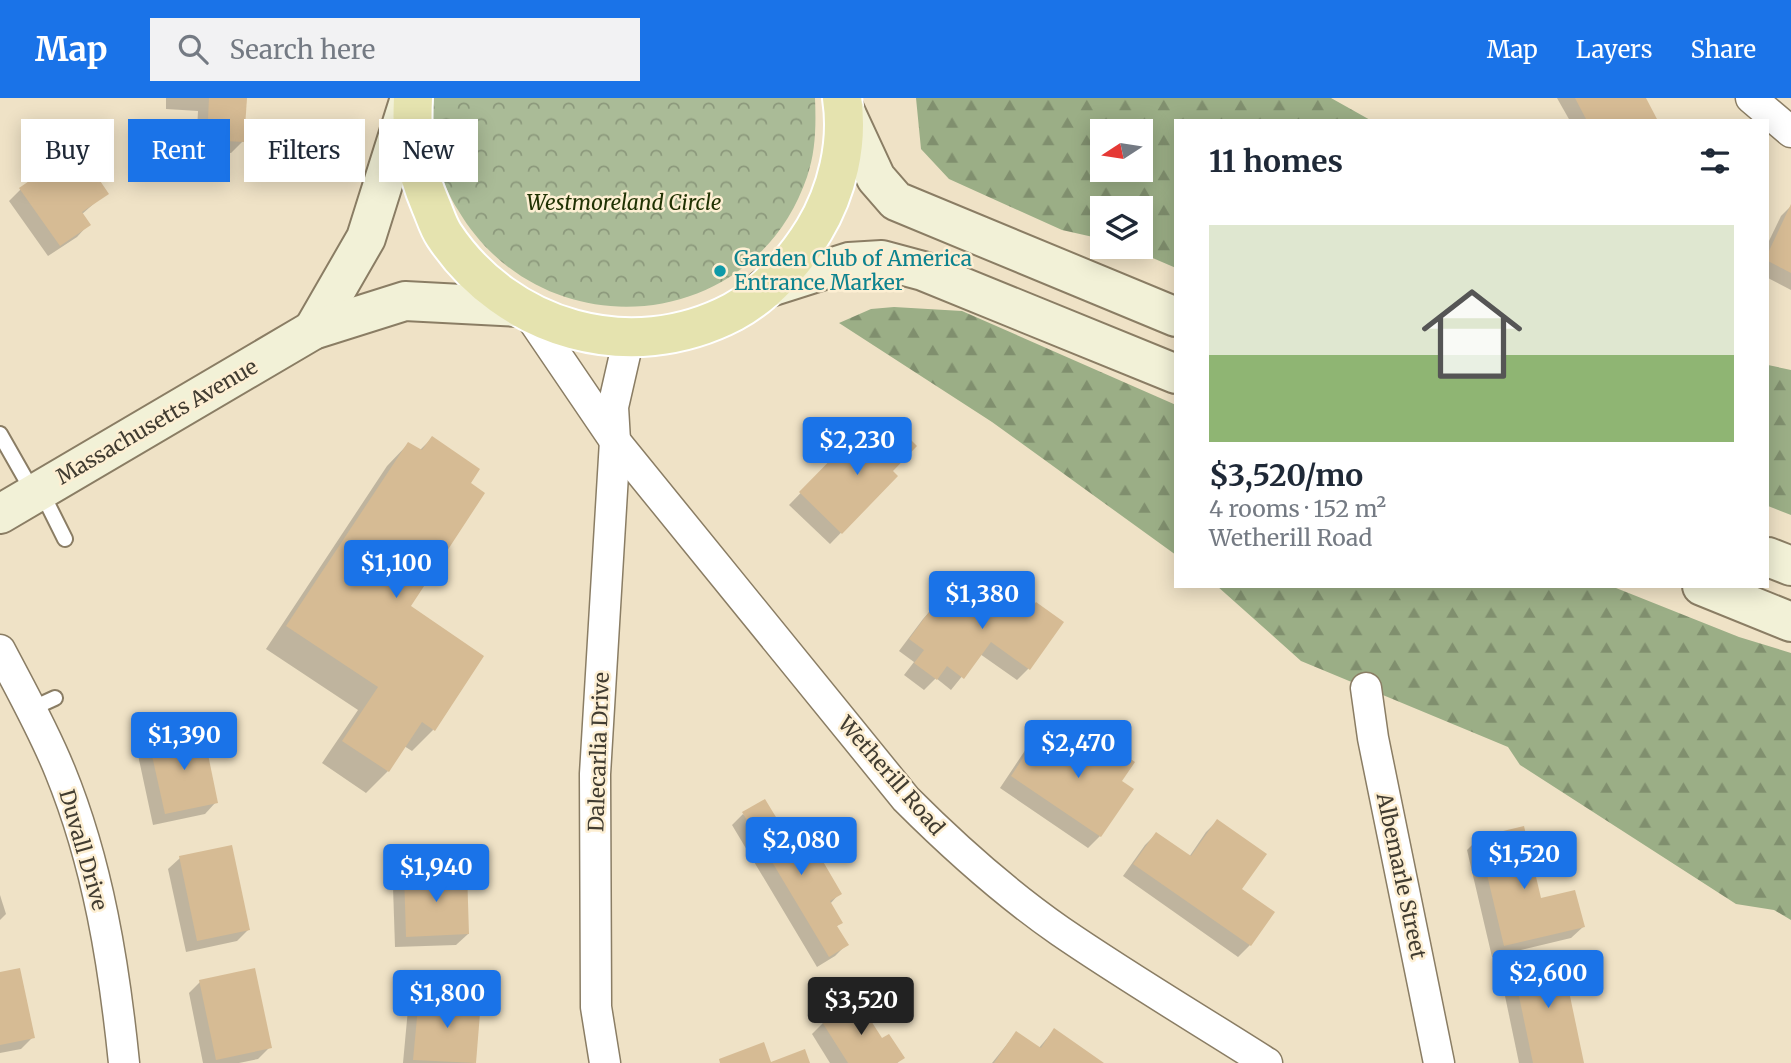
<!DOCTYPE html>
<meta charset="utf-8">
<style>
:root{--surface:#fff;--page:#f2f2f3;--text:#1f2937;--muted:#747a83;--accent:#1a73e8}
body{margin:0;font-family:Merriweather,serif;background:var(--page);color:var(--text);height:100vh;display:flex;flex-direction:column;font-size:26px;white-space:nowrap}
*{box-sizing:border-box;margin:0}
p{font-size:23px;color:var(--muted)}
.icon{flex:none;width:38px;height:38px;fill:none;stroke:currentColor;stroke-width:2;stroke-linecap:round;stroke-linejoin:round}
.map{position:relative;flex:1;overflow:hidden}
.panel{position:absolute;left:1174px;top:21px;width:595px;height:469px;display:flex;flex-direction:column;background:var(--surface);border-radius:0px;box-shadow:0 4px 18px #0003}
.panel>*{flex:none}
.guide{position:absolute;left:21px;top:21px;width:665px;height:63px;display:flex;gap:14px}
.needle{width:46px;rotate:258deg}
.tools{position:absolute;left:1090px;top:21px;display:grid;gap:14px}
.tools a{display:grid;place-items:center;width:63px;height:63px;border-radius:0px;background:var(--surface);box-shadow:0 4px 18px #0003;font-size:35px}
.price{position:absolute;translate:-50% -60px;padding:0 16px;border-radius:7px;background:var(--accent);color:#fff;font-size:23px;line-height:46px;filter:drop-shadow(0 2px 4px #0008)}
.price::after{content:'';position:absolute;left:50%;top:42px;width:21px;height:16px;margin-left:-10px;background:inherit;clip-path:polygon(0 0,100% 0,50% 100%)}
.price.current{background:#222;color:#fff}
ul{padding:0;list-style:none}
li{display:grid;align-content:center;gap:14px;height:371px;padding:0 35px}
li span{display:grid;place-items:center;height:217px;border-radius:0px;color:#555}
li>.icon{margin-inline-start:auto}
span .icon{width:126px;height:126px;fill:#fffc;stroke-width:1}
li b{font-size:30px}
h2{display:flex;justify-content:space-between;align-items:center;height:84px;padding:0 35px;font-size:30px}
.tag{padding:0 24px;border-radius:0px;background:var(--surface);box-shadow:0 4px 18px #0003;font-size:24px;line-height:63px}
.tag.current{background:var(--accent);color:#fff}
header{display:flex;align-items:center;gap:42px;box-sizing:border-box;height:98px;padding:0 35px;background:var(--accent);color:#fff}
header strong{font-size:33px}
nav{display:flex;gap:38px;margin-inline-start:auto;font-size:24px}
.search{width:490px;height:63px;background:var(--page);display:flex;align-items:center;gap:18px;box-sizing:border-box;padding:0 24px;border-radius:0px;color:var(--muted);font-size:26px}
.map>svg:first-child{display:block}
.forest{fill:url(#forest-firs);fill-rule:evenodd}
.park{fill:url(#park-crowns)}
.shadow{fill:#0003}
.building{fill:#d6bb94}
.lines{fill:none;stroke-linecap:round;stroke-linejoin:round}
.service-casing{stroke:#8a7d64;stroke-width:18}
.minor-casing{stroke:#8a7d64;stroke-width:33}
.secondary-casing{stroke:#8a7d64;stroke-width:42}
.primary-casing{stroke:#fff;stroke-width:42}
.service{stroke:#fff;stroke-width:14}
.minor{stroke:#fff;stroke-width:30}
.secondary{stroke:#f2f1d7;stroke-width:38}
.primary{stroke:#e5e3af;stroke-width:38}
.culture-dot{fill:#0f9aa8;stroke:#fdefd3;stroke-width:2.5}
.labels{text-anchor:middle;stroke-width:5;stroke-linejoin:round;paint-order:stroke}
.park-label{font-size:21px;font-style:italic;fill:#1f3102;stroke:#fdefd3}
.culture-label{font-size:21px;fill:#0d838f;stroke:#fdefd3;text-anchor:start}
.street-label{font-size:21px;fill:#413c31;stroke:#fdefd3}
</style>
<header>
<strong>Map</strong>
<div class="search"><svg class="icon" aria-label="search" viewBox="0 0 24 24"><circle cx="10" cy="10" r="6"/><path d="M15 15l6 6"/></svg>Search here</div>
<nav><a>Map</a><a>Layers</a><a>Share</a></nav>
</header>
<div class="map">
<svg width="1791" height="965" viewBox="0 0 1791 965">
<defs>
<pattern id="forest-firs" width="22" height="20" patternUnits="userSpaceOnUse" patternTransform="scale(1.75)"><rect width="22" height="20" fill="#9bae86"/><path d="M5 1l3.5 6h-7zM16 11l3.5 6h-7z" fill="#808f6e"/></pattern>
<pattern id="park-crowns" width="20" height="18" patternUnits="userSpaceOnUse" patternTransform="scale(1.75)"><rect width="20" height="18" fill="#aabb97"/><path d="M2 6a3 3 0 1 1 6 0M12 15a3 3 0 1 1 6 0" fill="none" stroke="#8c997c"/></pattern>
</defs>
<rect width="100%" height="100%" fill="#efe2c6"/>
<g class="forest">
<path d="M916,0H1331L1372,23H1176V170L1127,149H1141V110H1102V141L1062,132L949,81L921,51ZM1141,33V72H1102V33Z"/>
<path d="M894,209L962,213L1176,307V457L992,324L839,225L871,211Z"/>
<path d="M1768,267L1791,272V417L1768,408Z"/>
<path d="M1217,488H1611L1739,539L1791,555V822L1774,812L1736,806L1520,667L1508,649L1301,563Z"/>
</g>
<path class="park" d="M432,0H815C816,27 816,53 807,79C753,237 542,254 458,112C438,80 427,38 432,0Z"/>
<g class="shadow">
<path d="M166,0H245L243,43L231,55L196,53L198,13L166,11Z"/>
<path d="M1557,0H1644L1656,23H1570Z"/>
<path d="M83,84L106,95L81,117L88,127L77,139L48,158L9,103L21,91Z"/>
<path d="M1791,108V192L1768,180V145L1781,118Z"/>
<path d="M855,339L896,378L830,446L789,407Z"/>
<path d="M432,340L408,509L433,632L412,653L404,648L388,673L366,695L322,665L358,612L266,551L387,368L408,346L419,353Z"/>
<path d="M975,476L1007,509L1022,520L1036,506L1062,525L1028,571L1017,582L980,556L951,592L936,580L924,592L904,577L914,564L899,553L923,521L934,509L943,516L963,488Z"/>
<path d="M1042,633L1085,663L1101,644L1120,683L1100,738L1088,750L1000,690L1030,645Z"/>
<path d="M150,646L216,704L205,716L153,727L138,657Z"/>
<path d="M743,716L840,795L830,806L841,824L836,829L846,847L835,858L817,869L732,727Z"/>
<path d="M1217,723L1240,791L1273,814L1250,847L1238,859L1123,778L1145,747L1156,736L1189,759L1206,734Z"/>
<path d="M1523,730L1540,802L1583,829L1571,840L1492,859L1467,752L1478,741Z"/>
<path d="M180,760L248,832L237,843L186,854L168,771Z"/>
<path d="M404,777L468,836L456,847L395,849L393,789Z"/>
<path d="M0,797L6,816L0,822Z"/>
<path d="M1512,867L1581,965H1519L1501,879Z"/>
<path d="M0,876L33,939L21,951L0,955Z"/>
<path d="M200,884L270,949L258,961L239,965H203L189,895Z"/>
<path d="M419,900L479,905L474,965H403L408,911Z"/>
<path d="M823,925L881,943L902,960L897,965H830L812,936Z"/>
<path d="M1054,932L1101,965H992L1016,935L1038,951Z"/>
</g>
<g class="building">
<path d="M209,0H247L244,44L207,42Z"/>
<path d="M1575,0H1646L1658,23H1587Z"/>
<path d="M67,57L83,81L94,74L109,96L82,114L91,127L60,148L19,90Z"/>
<path d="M1791,106V175L1768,163V155Z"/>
<path d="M893,324L917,348L893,373L898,378L842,436L799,394L855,337L869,349Z"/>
<path d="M432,338L480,371L471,385L485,395L411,508L484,558L435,633L422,624L389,674L342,643L378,589L286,528L408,344L422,352Z"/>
<path d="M975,474L1014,503L1010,509L1024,519L1036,504L1064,524L1030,572L991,544L964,581L947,568L937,582L914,565L924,552L909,541L934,507L945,515Z"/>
<path d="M1042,631L1087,662L1101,641L1135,664L1122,683L1134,691L1101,739L1011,678Z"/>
<path d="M203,632L218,705L165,716L149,644Z"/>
<path d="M765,701L799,757L814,748L842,796L830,803L843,825L837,828L849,847L829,859L742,714Z"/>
<path d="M1217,721L1267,756L1242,791L1275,814L1251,848L1133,766L1156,734L1191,758Z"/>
<path d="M1524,728L1541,800L1575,792L1585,829L1504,848L1478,739Z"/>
<path d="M232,747L250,832L197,843L179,758Z"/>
<path d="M467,773L469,836L406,839L404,775Z"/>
<path d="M1561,855L1584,965H1533L1512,865Z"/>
<path d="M20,870L35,940L0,947V874Z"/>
<path d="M255,870L272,950L216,962L199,882Z"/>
<path d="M419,898L481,903L476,965L413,962Z"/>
<path d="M857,901L882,940L889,936L905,960L897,965H848L822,924Z"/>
<path d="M1054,930L1104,965H994L1016,933L1041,950Z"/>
<path d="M764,944L771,964L805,951L810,965H720L719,961Z"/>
</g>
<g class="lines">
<g class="service-casing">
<g id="service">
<path d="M0,336L33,394"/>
<path d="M42,395L65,441"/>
<path d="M31,611L55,600"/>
</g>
</g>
<g class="minor-casing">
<g id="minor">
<path d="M1751,0L1791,34"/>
<path d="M528,215L615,343L906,701C954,749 1004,794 1060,833C1127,879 1198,921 1267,965"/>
<path d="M0,552C21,592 43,631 60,673C98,766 114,866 124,965"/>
<path d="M1366,590L1373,640L1439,965"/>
<path d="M605,965L596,909L595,676L615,343L613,309L629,239"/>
</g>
</g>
<g class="secondary-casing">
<g id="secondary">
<path d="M844,11L876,80L896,103L1176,219"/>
<path d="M764,191L849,164L882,162L923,173L1176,276"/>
<path d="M313,232L366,140L410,0"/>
<path d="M0,416L313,232L405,203L518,209"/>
<path d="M1768,459L1791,468"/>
<path d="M1702,488L1791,524"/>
</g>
</g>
<g class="primary-casing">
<path id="primary" d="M413,0C411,43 414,68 431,108C435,117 438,128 444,137C507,232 630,268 733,214C765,197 795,163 814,132C837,94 849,45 842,0"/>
</g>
<use href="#service" class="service"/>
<use href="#minor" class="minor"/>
<use href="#secondary" class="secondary"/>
<use href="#primary" class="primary"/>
</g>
<circle class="culture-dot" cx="720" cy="173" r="7"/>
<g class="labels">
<g class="park-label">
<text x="624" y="112">Westmoreland Circle</text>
</g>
<g class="culture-label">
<text x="734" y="168">Garden Club of America<tspan x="734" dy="24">Entrance Marker</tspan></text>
</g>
<g class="street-label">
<text transform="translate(157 324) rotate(-30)" y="7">Massachusetts Avenue</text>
<text transform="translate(599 654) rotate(-88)" y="7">Dalecarlia Drive</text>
<text transform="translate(891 678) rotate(49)" y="7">Wetherill Road</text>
<text transform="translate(83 752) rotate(74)" y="7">Duvall Drive</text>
<text transform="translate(1401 778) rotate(78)" y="7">Albemarle Street</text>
</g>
</g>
</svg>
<div class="tools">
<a><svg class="needle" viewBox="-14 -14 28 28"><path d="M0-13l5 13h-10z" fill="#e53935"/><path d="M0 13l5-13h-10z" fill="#747a83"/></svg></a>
<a><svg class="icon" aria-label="layers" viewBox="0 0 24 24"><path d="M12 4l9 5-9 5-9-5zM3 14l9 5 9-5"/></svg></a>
</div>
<b class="price" style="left:857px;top:379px">$2,230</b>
<b class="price" style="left:396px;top:502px">$1,100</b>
<b class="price" style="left:982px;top:533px">$1,380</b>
<b class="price" style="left:184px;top:674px">$1,390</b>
<b class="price" style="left:1078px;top:682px">$2,470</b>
<b class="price" style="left:801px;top:779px">$2,080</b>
<b class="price" style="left:1524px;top:793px">$1,520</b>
<b class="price" style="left:436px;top:806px">$1,940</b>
<b class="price" style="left:1548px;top:912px">$2,600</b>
<b class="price" style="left:447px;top:932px">$1,800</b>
<b class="price current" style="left:861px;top:939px">$3,520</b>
<div class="guide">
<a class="tag">Buy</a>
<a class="tag current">Rent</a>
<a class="tag">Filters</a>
<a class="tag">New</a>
</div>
<section class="panel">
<h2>11 homes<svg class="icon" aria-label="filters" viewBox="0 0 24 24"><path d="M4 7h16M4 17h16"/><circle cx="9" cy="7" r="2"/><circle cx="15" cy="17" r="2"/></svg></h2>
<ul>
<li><span style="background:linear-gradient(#dfe7d0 60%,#8fb573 0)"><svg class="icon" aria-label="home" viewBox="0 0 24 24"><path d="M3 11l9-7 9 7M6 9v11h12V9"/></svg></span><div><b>$3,520/mo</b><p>4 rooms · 152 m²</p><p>Wetherill Road</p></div></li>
</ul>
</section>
</div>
